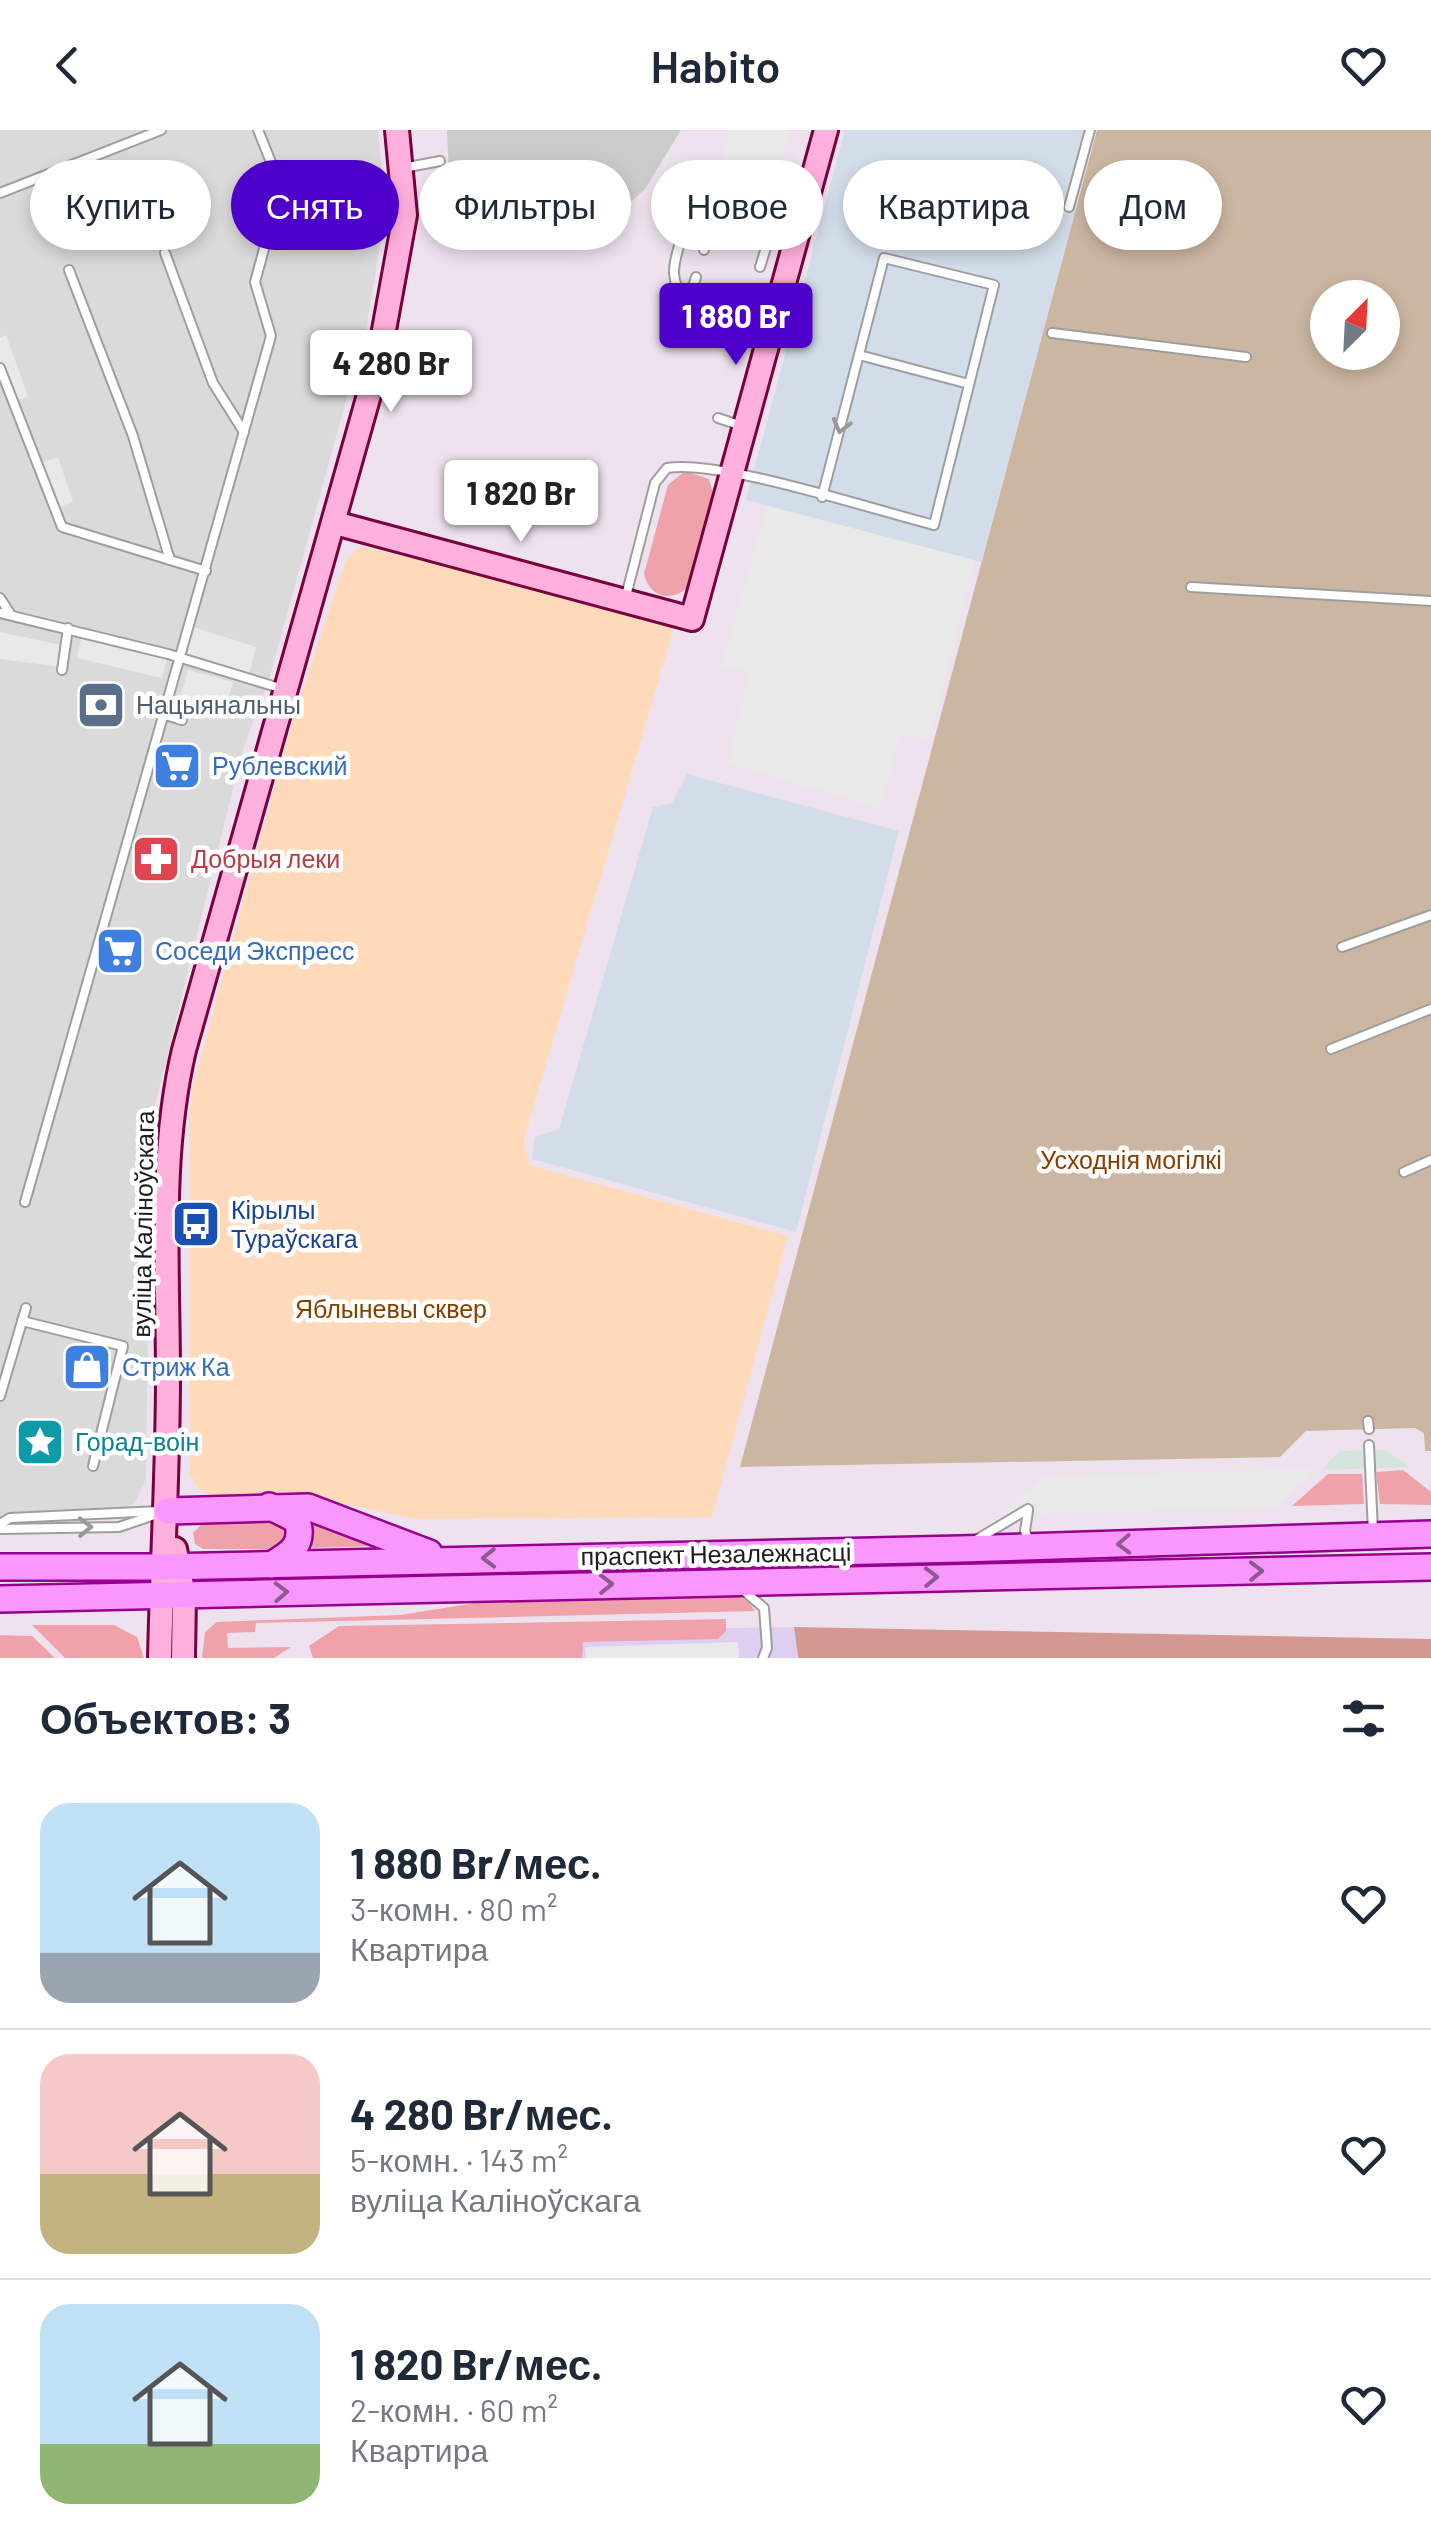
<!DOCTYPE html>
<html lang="ru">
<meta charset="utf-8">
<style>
:root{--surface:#fff;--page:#f2f2f3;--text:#1f2937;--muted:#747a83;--line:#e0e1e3;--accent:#4e00ca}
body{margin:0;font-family:Barlow,sans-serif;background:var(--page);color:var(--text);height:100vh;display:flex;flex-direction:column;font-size:38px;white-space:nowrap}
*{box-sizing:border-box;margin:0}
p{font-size:32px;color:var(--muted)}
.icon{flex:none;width:55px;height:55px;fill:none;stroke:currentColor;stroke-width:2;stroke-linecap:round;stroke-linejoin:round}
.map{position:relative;height:1528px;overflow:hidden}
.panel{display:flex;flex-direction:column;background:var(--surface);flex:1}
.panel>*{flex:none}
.hud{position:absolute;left:30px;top:30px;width:1372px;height:90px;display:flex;gap:20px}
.needle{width:65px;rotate:24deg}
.fabs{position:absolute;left:1310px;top:150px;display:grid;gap:20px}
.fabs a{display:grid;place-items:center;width:90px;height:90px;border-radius:50%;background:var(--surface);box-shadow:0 5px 15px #0003;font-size:50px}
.price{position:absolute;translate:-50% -85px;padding:0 22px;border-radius:10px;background:#fff;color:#222;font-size:32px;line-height:65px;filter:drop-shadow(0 2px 5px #0008)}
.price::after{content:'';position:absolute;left:50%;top:60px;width:30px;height:22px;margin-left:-15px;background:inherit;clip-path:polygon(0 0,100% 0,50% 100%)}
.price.active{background:var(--accent);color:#fff}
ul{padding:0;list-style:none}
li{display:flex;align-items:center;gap:30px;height:250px;padding:0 40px}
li+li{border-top:2px solid var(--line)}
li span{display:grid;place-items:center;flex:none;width:280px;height:200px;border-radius:30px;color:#555}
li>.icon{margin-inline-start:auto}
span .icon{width:120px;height:120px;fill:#fffc;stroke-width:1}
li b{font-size:42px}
h2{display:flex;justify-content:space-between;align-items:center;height:120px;padding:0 40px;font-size:42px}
.tag{padding:0 35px;border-radius:45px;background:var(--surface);box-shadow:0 5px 15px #0003;font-size:35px;line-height:90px}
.tag.active{background:var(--accent);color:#fff}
header{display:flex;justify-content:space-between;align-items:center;height:130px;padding:0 40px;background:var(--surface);font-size:45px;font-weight:600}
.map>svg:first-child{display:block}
.residential{fill:#dadadb}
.commercial{fill:#decff2}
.industrial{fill:#d3dde9}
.religious{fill:#cbcbcb}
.grass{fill:#efa2aa}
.forest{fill:#d39892}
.cemetery{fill:#cbb7a1;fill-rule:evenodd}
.park{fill:#ffdaba}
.parking{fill:#e9e9e9}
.plaza{fill:#d6e5dc}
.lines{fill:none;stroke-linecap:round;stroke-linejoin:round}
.lane-casing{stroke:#9e9e9e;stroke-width:12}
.secondary-casing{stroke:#78003d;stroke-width:28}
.primary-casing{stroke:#96008e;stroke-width:30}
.lane{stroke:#fff;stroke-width:8}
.secondary{stroke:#ffb0dd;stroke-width:22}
.primary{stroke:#fa97ff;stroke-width:25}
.oneway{stroke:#999}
.oneway2{stroke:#8c5a8e}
.labels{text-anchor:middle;stroke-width:9;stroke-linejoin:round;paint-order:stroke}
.service-label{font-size:25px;fill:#4e5e75;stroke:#fff;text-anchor:start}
.shop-label{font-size:25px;fill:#366cbe;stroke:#fff;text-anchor:start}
.health-label{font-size:25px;fill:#be3a42;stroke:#fff;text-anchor:start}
.park-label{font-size:25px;fill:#863f01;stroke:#fff}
.transit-label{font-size:25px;fill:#164399;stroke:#fff;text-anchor:start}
.street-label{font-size:25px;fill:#1d1d1d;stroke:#fff}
.culture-label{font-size:25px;fill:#0d838f;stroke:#fff;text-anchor:start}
</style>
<header><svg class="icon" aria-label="back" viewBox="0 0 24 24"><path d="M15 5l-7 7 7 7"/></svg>Habito<svg class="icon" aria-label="heart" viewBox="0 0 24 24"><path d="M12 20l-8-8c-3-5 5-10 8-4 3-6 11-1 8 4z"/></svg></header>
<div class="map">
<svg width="1431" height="1528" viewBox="0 0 1431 1528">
<rect width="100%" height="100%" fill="#efe2ef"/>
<path class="residential" d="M0,0H378L386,80L366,199L270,546L242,622L150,996L146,1351L134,1374L125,1378L0,1387Z"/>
<path class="commercial" d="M794,1497L797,1528H357L398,1503Z"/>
<g class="industrial">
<path d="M845,0H1090L1069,77L1075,81L981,432L746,370Z"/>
<path d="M687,644L899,701L796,1102L532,1029L535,1007L559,999L653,677L672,673Z"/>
</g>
<path class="religious" d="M447,0H681L645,59L583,115L450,66Z"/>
<g class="grass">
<path d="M685,341L709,349L714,367L690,456C672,472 650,469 644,444L668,355Z"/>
<path d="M1403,1340L1431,1362V1375L1380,1374L1376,1342Z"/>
<path d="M1328,1344H1362L1364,1374L1292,1376Z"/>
<path d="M313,1388L384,1416L305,1418L308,1392Z"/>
<path d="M205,1391L289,1392L285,1419H203L195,1414L193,1403Z"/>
<path d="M733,1463L748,1471L755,1481L256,1493L255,1502L227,1503L228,1518L291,1517L274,1528H202L205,1502L217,1492L400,1485L501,1469Z"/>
<path d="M726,1489V1501L718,1509L583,1512L582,1528H313L309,1516L339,1496Z"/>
<path d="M32,1495H114L137,1507L144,1528H65Z"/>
<path d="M0,1505L32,1506L55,1528H0Z"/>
</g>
<path class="forest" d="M794,1497L1431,1509V1528H798Z"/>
<path class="cemetery" d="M1097,0H1431V1321H1425L1424,1303L1415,1298L1306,1301L1280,1327L740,1337ZM1328,168H1382V222H1328Z"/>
<path class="park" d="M361,416L666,491L673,501L524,1009L529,1035L788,1106L712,1387L416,1389L304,1366L218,1368L199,1360L190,1346L189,989L193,955L293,590L342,441L348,427Z"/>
<g class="parking">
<path d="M729,0H789L772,73L715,59Z"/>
<path d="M6,205L28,266L13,272L0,238V208Z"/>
<path d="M58,327L73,372L53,379L38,334Z"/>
<path d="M767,376L974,430L930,610L900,603L880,678L728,633L750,541L722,536Z"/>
<path d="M190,496L256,517L248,549L181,527Z"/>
<path d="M0,502L65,516L62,537L0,529Z"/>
<path d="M83,502L168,524L162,548L77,528Z"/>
<path d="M188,540L233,552L222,589L178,576Z"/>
<path d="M1317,1339L1277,1377L1000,1385L1043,1347Z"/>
<path d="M738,1512L739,1528H586L585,1517Z"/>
</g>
<path class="plaza" d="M1386,1320L1410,1337L1322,1340L1339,1321Z"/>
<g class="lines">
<g class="lane-casing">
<g id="lane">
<path d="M403,38L440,31"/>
<path d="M0,63L161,0"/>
<path d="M1069,77L1090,0"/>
<path d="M704,120L712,95L790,113"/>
<path d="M165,123L213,253L244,302"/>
<path d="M760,137L769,108"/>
<path d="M69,140L133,306L170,430"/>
<path d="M696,147L688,173L764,218"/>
<path d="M688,173C668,151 673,136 681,109L712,95"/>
<path d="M1052,203L1246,227"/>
<path d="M741,205L750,170"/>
<path d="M859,225L969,254"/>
<path d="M0,238L62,397L206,441"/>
<path d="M718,288L742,296"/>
<path d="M1191,457L1431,471"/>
<path d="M626,466L655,353L667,338C720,329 874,380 934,395L994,155L884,128L822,367"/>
<path d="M0,468L11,485"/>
<path d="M0,483L168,524L283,559"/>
<path d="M62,540L68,498"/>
<path d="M165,585L182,590"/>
<path d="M1342,817L1431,785"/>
<path d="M1331,919L1431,879"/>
<path d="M1404,1042L1431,1030"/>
<path d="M25,1072L271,206L255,152L281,57L258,0"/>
<path d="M22,1191L123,1216L93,1336"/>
<path d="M0,1266L26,1178"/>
<path d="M1368,1291L1369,1299"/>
<path d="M1369,1315L1373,1401"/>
<path d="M1028,1381L1025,1401L1029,1411"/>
<path d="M0,1394L10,1388L159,1381"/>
<path d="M0,1399L119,1397L163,1382"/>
<path d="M976,1410L1028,1379"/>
<path d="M743,1460L764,1478L767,1518L763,1528"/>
</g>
</g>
<g class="secondary-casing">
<g id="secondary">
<path d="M335,393L692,489L826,0"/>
<path d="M175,1419L184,1466L183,1528"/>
<path d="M160,1528C162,1434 168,1341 168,1246C168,1138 159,1026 184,920L378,233L405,85L397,0"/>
</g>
</g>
<g class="primary-casing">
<g id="primary">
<path d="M269,1376L297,1390C305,1415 290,1424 271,1435"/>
<path d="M168,1381L308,1377L429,1423"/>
<path d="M0,1437H163L960,1419L1431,1404"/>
<path d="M0,1469L1431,1437"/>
</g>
</g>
<use href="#lane" class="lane"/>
<use href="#secondary" class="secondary"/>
<use href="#primary" class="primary"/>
</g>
<defs><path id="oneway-chevron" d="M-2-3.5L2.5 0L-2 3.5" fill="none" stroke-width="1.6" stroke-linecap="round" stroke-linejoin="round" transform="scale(2.5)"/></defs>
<g class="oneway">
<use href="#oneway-chevron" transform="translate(841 296) rotate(105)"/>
<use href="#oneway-chevron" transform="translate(85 1397) rotate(-1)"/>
</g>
<g class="oneway2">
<use href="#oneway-chevron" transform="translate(1124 1414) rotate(178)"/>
<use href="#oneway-chevron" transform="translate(489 1428) rotate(179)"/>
<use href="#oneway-chevron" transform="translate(1256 1441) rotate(-1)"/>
<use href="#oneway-chevron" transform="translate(931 1447) rotate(-1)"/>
<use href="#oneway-chevron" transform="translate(606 1454) rotate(-1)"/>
<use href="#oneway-chevron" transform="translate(281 1462) rotate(-2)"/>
</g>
<defs>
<g id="bank-square" transform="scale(2.5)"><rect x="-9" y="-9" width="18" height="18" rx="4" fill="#5c6f8a" stroke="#fff"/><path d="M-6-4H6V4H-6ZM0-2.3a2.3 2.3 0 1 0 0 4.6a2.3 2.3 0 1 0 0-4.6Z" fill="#fff"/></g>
<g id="supermarket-square" transform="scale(2.5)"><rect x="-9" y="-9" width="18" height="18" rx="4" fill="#3f7fe0" stroke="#fff"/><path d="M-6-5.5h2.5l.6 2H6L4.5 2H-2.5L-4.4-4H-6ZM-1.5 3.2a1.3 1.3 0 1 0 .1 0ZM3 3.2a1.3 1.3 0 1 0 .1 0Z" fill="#fff"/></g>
<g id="pharmacy-square" transform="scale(2.5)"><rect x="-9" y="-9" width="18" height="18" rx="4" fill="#e0444e" stroke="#fff"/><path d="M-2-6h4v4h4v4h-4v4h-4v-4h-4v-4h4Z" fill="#fff"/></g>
<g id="bus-square" transform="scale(2.5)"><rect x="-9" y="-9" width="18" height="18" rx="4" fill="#1a4fb4" stroke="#fff"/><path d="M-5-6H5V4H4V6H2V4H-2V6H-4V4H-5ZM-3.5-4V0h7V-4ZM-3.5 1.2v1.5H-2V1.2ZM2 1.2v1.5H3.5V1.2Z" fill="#fff"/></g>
<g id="shop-square" transform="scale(2.5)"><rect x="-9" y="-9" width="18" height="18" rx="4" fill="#3f7fe0" stroke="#fff"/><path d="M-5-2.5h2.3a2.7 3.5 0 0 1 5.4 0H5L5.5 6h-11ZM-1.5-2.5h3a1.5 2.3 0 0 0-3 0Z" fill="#fff"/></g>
<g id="sight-square" transform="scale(2.5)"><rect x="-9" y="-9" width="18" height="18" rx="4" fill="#0f9aa8" stroke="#fff"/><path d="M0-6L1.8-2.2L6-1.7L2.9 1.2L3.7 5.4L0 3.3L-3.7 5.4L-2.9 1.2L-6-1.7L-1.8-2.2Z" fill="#fff"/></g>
</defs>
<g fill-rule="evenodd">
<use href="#bank-square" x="101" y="575"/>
<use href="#supermarket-square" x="177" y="636"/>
<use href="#pharmacy-square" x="156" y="729"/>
<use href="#supermarket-square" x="120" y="821"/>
<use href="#bus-square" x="196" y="1094"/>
<use href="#shop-square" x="87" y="1237"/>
<use href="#sight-square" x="40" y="1312"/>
</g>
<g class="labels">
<g class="service-label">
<text x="136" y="584">Нацыянальны</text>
</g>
<g class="shop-label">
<text x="212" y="645">Рублевский</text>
<text x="155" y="830">Соседи Экспресс</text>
<text x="122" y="1246">Стриж Ка</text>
</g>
<g class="health-label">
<text x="191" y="738">Добрыя леки</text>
</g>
<g class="park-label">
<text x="1131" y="1039">Усходнія могілкі</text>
<text x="391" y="1188">Яблыневы сквер</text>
</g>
<g class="transit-label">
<text x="231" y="1089">Кірылы<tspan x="231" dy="29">Тураўскага</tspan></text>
</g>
<g class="street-label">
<text transform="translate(143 1094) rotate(-89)" y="9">вуліца Каліноўскага</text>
<text transform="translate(716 1424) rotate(-1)" y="9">праспект Незалежнасці</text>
</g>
<g class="culture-label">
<text x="75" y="1321">Горад-воін</text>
</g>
</g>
</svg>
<div class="fabs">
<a><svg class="needle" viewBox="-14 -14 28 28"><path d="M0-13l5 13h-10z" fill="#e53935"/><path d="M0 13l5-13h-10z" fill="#747a83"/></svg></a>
</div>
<b class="price active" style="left:736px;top:238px">1 880 Br</b>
<b class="price" style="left:391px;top:285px">4 280 Br</b>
<b class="price" style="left:521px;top:415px">1 820 Br</b>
<div class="hud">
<a class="tag">Купить</a>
<a class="tag active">Снять</a>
<a class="tag">Фильтры</a>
<a class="tag">Новое</a>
<a class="tag">Квартира</a>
<a class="tag">Дом</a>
</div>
</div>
<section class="panel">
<h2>Объектов: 3<svg class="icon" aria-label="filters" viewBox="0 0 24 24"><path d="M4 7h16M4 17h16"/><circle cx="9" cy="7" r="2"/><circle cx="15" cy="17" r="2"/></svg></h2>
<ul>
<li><span style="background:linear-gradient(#bfe0f5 75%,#9aa5b1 0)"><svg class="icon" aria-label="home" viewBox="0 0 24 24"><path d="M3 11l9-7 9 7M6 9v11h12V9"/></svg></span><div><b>1 880 Br/мес.</b><p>3-комн. · 80 m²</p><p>Квартира</p></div><svg class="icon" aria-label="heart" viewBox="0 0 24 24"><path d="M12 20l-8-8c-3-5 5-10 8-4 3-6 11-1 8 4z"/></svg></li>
<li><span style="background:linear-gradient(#f6c9c9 60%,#c2b280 0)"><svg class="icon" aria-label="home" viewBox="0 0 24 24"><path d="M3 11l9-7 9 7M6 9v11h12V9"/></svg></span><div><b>4 280 Br/мес.</b><p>5-комн. · 143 m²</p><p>вуліца Каліноўскага</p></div><svg class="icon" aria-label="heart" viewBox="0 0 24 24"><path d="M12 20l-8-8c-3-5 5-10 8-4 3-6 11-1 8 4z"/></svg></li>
<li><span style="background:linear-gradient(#bfe0f5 70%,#8fb573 0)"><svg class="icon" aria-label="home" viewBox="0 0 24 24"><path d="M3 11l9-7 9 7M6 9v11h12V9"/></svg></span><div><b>1 820 Br/мес.</b><p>2-комн. · 60 m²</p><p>Квартира</p></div><svg class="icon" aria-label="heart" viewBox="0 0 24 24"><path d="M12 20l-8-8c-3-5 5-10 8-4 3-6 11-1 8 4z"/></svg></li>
</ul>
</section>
